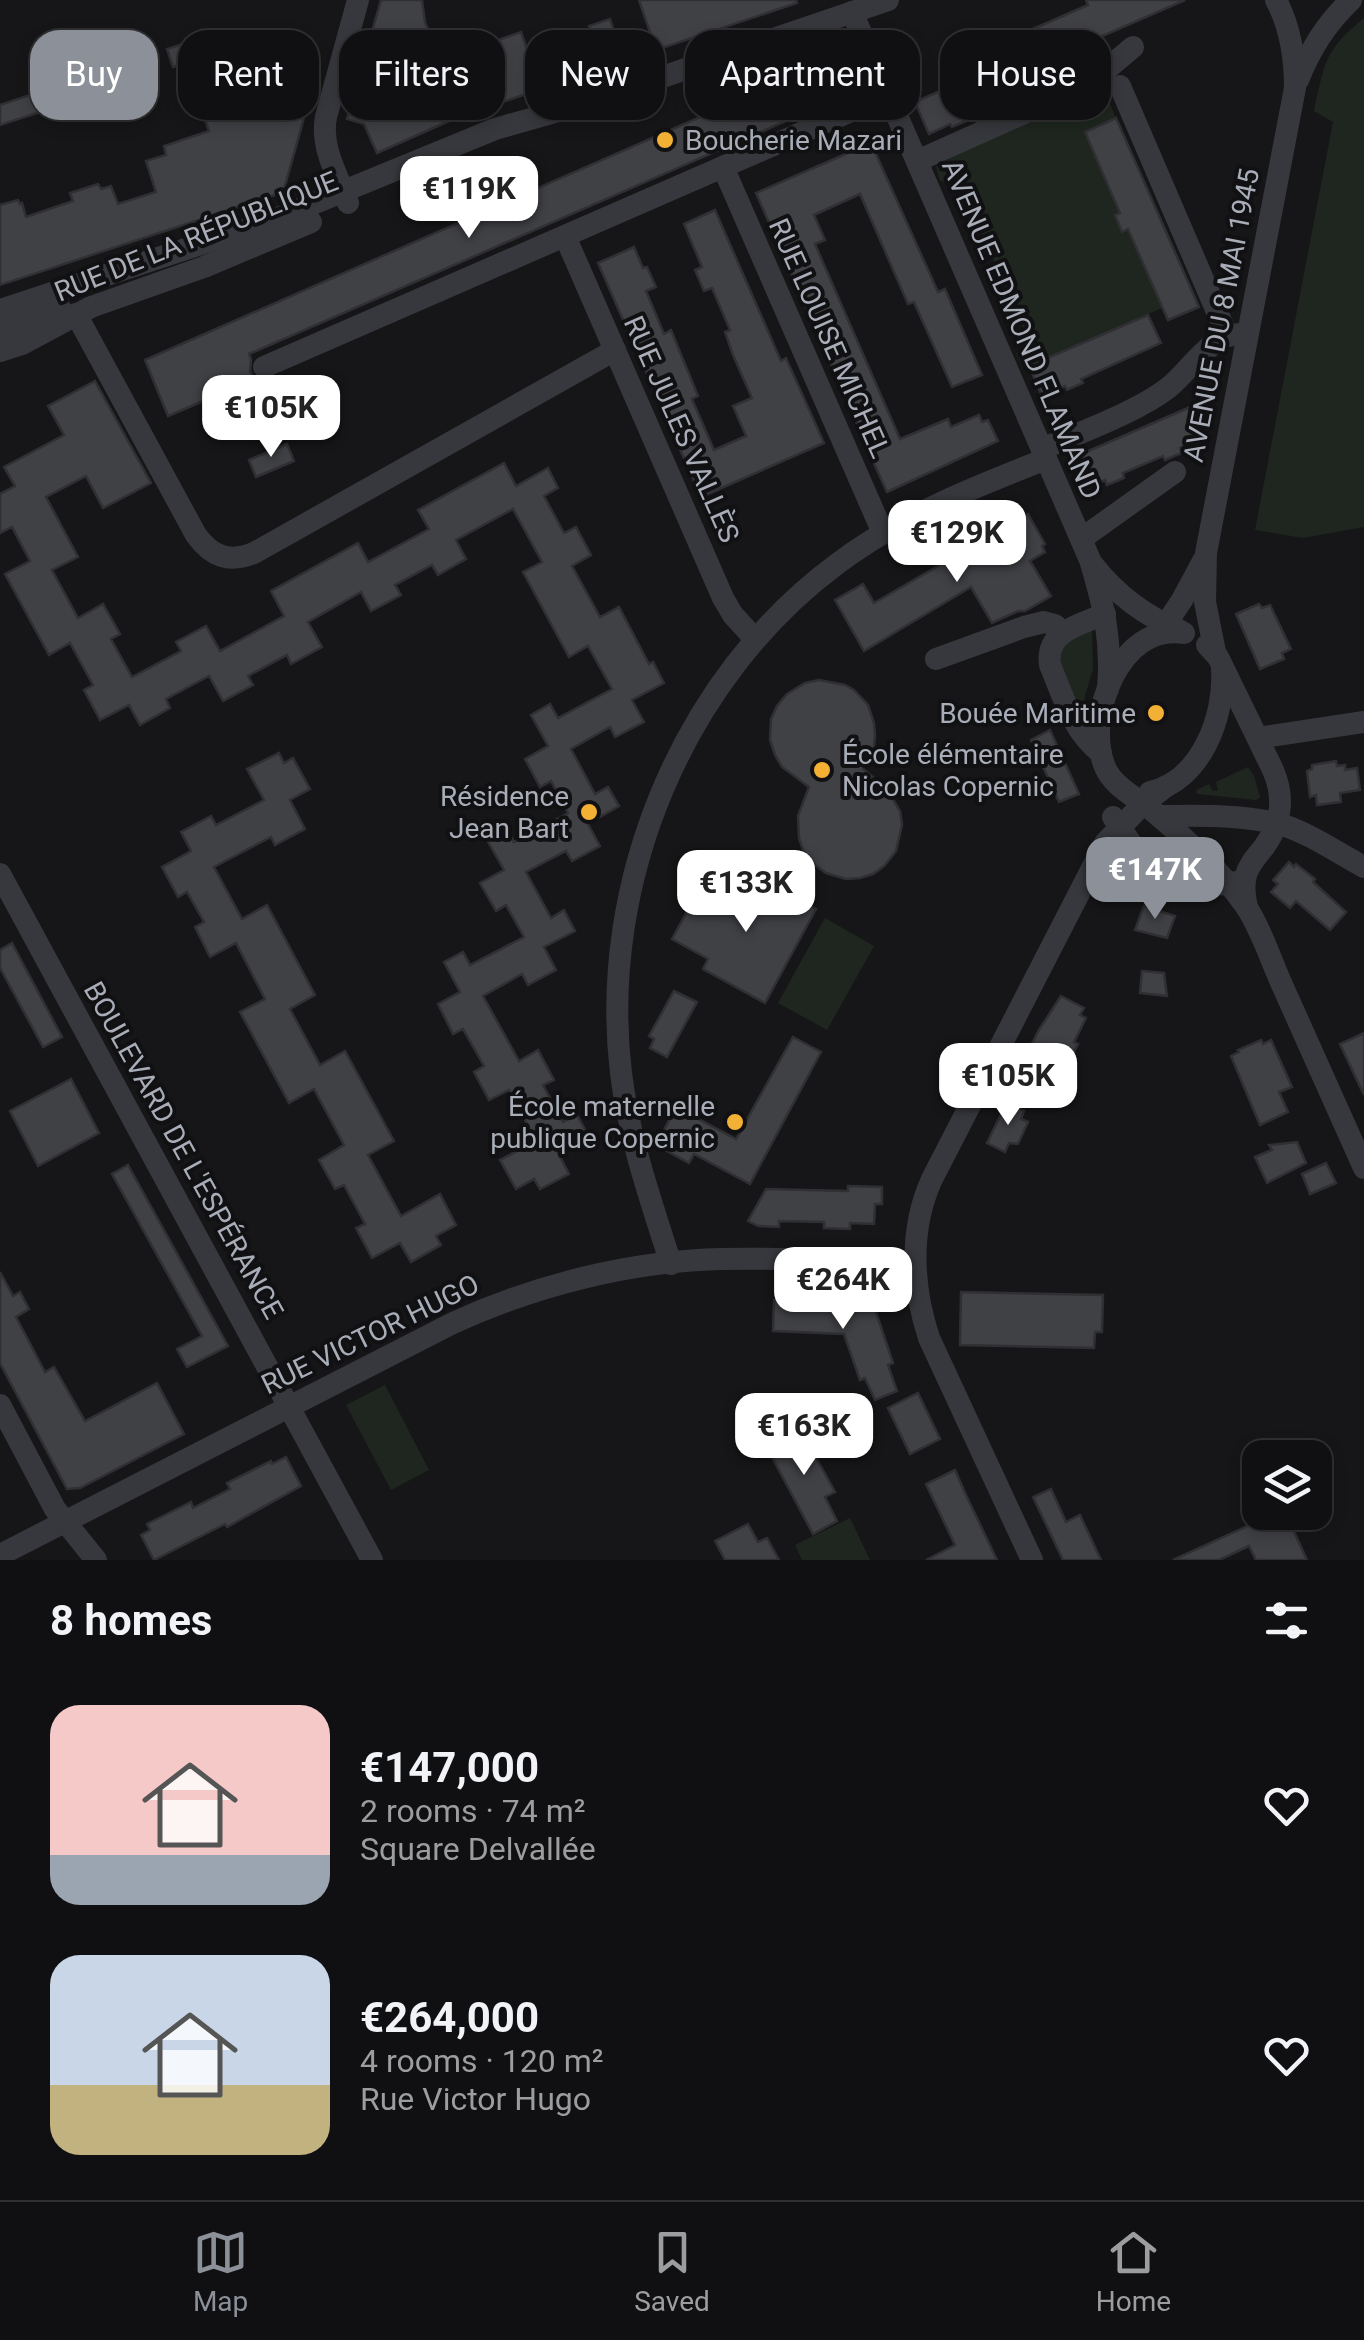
<!DOCTYPE html>
<meta charset="utf-8">
<style>
:root{--surface:#101012;--page:#19191b;--text:#f1f3f6;--muted:#9c9d9f;--line:#303032;--accent:#8c9099}
body{margin:0;font-family:Roboto,sans-serif;background:var(--page);color:var(--text);height:100vh;display:flex;flex-direction:column;font-size:38px;white-space:nowrap}
*{box-sizing:border-box;margin:0}
p{font-size:32px;color:var(--muted)}
.icon{flex:none;width:55px;height:55px;fill:none;stroke:currentColor;stroke-width:2;stroke-linecap:round;stroke-linejoin:round}
.map{position:relative;height:1560px;overflow:hidden}
.panel{display:flex;flex-direction:column;background:var(--surface);flex:1}
.panel>*{flex:none}
.hud{position:absolute;left:30px;top:30px;width:1305px;height:90px;display:flex;gap:20px}
.fabs{position:absolute;left:1242px;top:1440px;display:grid;gap:20px}
.fabs a{display:grid;place-items:center;width:90px;height:90px;border-radius:20px;background:var(--surface);box-shadow:0 5px 15px #0003,0 0 0 2px var(--line);font-size:50px}
.price{position:absolute;translate:-50% -85px;padding:0 22px;border-radius:20px;background:#fff;color:#222;font-size:32px;line-height:65px;filter:drop-shadow(0 2px 5px #0008)}
.price::after{content:'';position:absolute;left:50%;top:60px;width:30px;height:22px;margin-left:-15px;background:inherit;clip-path:polygon(0 0,100% 0,50% 100%)}
.price.on{background:var(--accent);color:#fff}
ul{padding:0;list-style:none}
li{display:flex;align-items:center;gap:30px;height:250px;padding:0 50px}
li span{display:grid;place-items:center;flex:none;width:280px;height:200px;border-radius:30px;color:#555}
li>.icon{margin-inline-start:auto}
span .icon{width:120px;height:120px;fill:#fffc;stroke-width:1}
li b{font-size:42px}
h2{display:flex;justify-content:space-between;align-items:center;height:120px;padding:0 50px;font-size:42px}
.chip{padding:0 35px;border-radius:30px;background:var(--surface);box-shadow:0 5px 15px #0003,0 0 0 2px var(--line);font-size:35px;line-height:90px}
.chip.on{background:var(--accent);color:#fff}
.menu{display:flex;justify-content:space-around;align-items:center;height:140px;border-top:2px solid var(--line);background:var(--surface);font-size:28px;color:var(--muted)}
.menu a{display:grid;justify-items:center;gap:5px}
.menu .on{color:var(--accent)}
.map>svg:first-child{display:block}
.green{fill:#1e261f}
.building{fill:#404145;stroke:#303034;stroke-width:2.5}
.lines{fill:none;stroke-linecap:round;stroke-linejoin:round}
.minor{stroke:#37383d;stroke-width:22}
.poi-dot{fill:#f2b134;stroke:#111113;stroke-width:4}
.labels{text-anchor:middle;stroke-width:8;stroke-linejoin:round;paint-order:stroke}
.poi-label{font-size:28px;fill:#a8adb8;stroke:#111113;text-anchor:end}
.street-label{font-size:28px;fill:#a8adb8;stroke:#111113}
</style>
<div class="map">
<svg width="1364" height="1560" viewBox="0 0 1364 1560">
<rect width="100%" height="100%" fill="#161618"/>
<g class="green">
<path d="M1364,18V527L1303,538L1255,530L1333,122L1314,111C1325,62 1324,51 1364,18Z"/>
<path d="M1101,82L1116,118L1085,132L1120,213L1115,216L1122,231L1127,229L1162,308L1023,368L1016,353L1031,345L960,183L940,181L936,167L938,164Z"/>
<path d="M1092,629L1093,669L1085,696L1083,720L1055,660L1058,645Z"/>
<path d="M1248,767L1254,776L1260,797L1256,800L1197,794L1196,790L1209,784L1213,791L1218,790L1216,782Z"/>
<path d="M825,918L874,946L827,1030L778,1003Z"/>
<path d="M385,1385L429,1470L391,1490L346,1405Z"/>
<path d="M850,1518L870,1560H802L795,1545Z"/>
</g>
<g class="building">
<path d="M381,0H422L425,22L434,46L482,30L487,44L521,32L527,49L536,45L537,48L590,31L589,26L610,19L624,61L458,117L377,153L364,124L347,119Z"/>
<path d="M639,0H796L797,3L656,50Z"/>
<path d="M1086,0H1185L1070,50L1072,54L1033,71L1038,83L967,116L969,120L952,127L950,124L929,134L915,102L986,71L983,65L1022,48L1017,36L1088,5Z"/>
<path d="M199,39L205,57L263,73L269,52L318,68L284,189L281,193L0,285V205L18,200L20,204L22,203L26,217L73,201L70,193L98,184L101,189L111,186L118,204L156,192L146,161L166,155L164,146L209,131L186,62L173,67L167,49Z"/>
<path d="M817,66L832,101L249,354L251,359L250,372L255,379L168,416L145,360Z"/>
<path d="M57,86L64,108L45,115L43,111L0,125V105Z"/>
<path d="M1116,118L1199,307L1168,320L1128,229L1122,232L1115,215L1120,213L1085,132Z"/>
<path d="M871,143L938,292L945,289L982,375L952,387L914,302L908,304L860,194L814,215L825,240L815,244L900,439L948,419L951,427L979,415L982,422L988,420L998,441L887,492L873,461L877,460L863,426L859,428L756,193Z"/>
<path d="M715,210L781,361L786,358L824,443L701,497L598,263L634,247L643,268L647,267L656,287L646,291L664,334L671,330L698,396L692,399L714,450L746,436L733,406L752,398L733,355L725,332L730,330L712,288L704,291L695,270L702,267L684,224Z"/>
<path d="M1148,315L1161,343L1081,379L1083,383L1067,390L1065,386L1042,396L1029,366Z"/>
<path d="M95,381L151,483L103,508L86,476L46,497L78,557L52,570L78,618L103,604L120,634L111,639L132,677L181,651L176,642L206,626L220,651L284,616L271,591L358,543L368,562L429,529L418,510L504,463L516,486L548,468L558,488L544,496L564,533L576,527L591,555L572,566L600,617L619,607L649,664L653,662L664,683L632,700L644,722L615,737L610,727L571,749L595,794L608,787L619,806L588,824L600,846L572,861L566,851L526,872L551,918L564,910L575,931L544,947L556,970L528,985L522,974L483,996L519,1061L538,1050L554,1080L543,1085L563,1122L577,1115L588,1135L557,1151L569,1174L540,1189L534,1179L516,1189L500,1160L536,1141L509,1090L489,1100L474,1072L484,1066L463,1029L453,1034L438,1004L460,992L444,962L463,952L470,965L524,937L506,905L496,911L480,883L504,870L487,840L507,829L514,842L568,813L551,781L540,787L525,759L548,746L531,715L550,704L558,718L612,689L588,646L569,657L523,572L542,562L513,509L456,540L466,559L438,575L432,565L395,585L401,595L371,611L361,592L308,622L322,647L291,664L287,655L248,676L253,685L223,701L209,676L166,699L170,708L140,725L129,705L100,720L84,690L93,685L70,643L49,655L5,574L30,561L12,527L0,533V494L15,486L4,467L64,435L48,406Z"/>
<path d="M1188,408L1202,439L1180,448L1182,453L1174,456L1165,460L1163,456L1123,473L1124,478L1107,485L1105,480L1084,490L1070,459Z"/>
<path d="M287,444L294,461L256,477L249,460Z"/>
<path d="M1028,514L1045,544L1042,546L1045,552L1030,561L1051,596L1025,611H1018L992,623L971,587L864,651L835,600L863,584L874,603Z"/>
<path d="M1259,604L1262,608L1270,605L1291,649L1282,653L1284,659L1260,669L1236,614Z"/>
<path d="M819,680L845,685L854,690L868,705L874,723L875,735L874,747L863,769L886,788L900,811L902,825L896,851L884,866L873,874L860,878L846,879L826,873L815,865L803,850L799,838L798,816L809,787L782,767L775,755L770,740L771,719L777,706L787,694L805,683Z"/>
<path d="M1050,730L1079,794L1059,802L1031,740Z"/>
<path d="M279,753L284,763L293,758L310,789L290,800L305,829L275,845L271,837L214,867L242,919L267,905L315,995L290,1009L320,1065L345,1051L394,1141L368,1155L401,1216L440,1194L456,1225L436,1236L441,1245L411,1262L400,1243L372,1258L356,1228L365,1224L344,1185L335,1189L319,1160L344,1145L314,1089L289,1103L240,1012L265,999L236,943L210,957L195,927L204,922L187,892L178,897L162,867L191,851L181,832L211,816L216,825L264,800L247,769Z"/>
<path d="M1336,761L1337,766L1345,765V770L1357,768L1360,790L1340,793L1341,802L1317,805L1316,795L1310,797L1307,771L1312,769V765Z"/>
<path d="M1289,862L1294,867L1296,864L1315,879L1313,882L1346,912L1330,930L1296,901L1290,908L1271,892L1278,884L1273,880Z"/>
<path d="M754,876L816,909L765,1003L703,969L708,959L672,939L701,886L737,905Z"/>
<path d="M1144,906L1175,916L1167,938L1135,930Z"/>
<path d="M12,943L62,1037L43,1047L0,968V950Z"/>
<path d="M1142,971L1164,973L1167,996L1140,993Z"/>
<path d="M674,991L697,1002L667,1057L650,1048L654,1039L649,1036Z"/>
<path d="M1061,996L1084,1008L1080,1015L1086,1018L1074,1042L1078,1044L1069,1062L1064,1059L1062,1064L1047,1056L1033,1082L1016,1074L1039,1030Z"/>
<path d="M1364,1033V1095L1340,1044Z"/>
<path d="M793,1037L821,1052L750,1184L694,1154L689,1163L658,1146L663,1137L661,1136L676,1107L736,1139Z"/>
<path d="M1261,1040L1263,1044L1271,1040L1292,1087L1279,1092L1288,1112L1260,1125L1231,1056L1239,1052L1238,1050Z"/>
<path d="M71,1079L99,1133L38,1166L10,1111Z"/>
<path d="M1007,1102L1024,1111L1021,1119L1028,1122L1018,1144L1009,1143L1005,1152L987,1143Z"/>
<path d="M1297,1142L1306,1163L1267,1183L1255,1157L1272,1150L1269,1145Z"/>
<path d="M1326,1163L1336,1183L1310,1194L1302,1174Z"/>
<path d="M128,1165L228,1346L187,1367L177,1349L202,1336L112,1174Z"/>
<path d="M848,1186L882,1187V1204H875L874,1224L850,1223V1229L824,1228V1222L779,1221V1227L758,1226L748,1221L766,1189L848,1191Z"/>
<path d="M0,1272L13,1296L20,1292L29,1309L16,1317L45,1372L54,1367L85,1421L157,1383L184,1434L80,1488L67,1489L0,1363Z"/>
<path d="M961,1292L1103,1295L1102,1332H1095L1094,1348L960,1345Z"/>
<path d="M779,1295L871,1297L893,1363L888,1365L897,1391L875,1400L865,1378L860,1380L844,1334L773,1331L774,1300H779Z"/>
<path d="M918,1393L940,1439L910,1454L888,1408Z"/>
<path d="M798,1425L835,1492L825,1497L837,1521L813,1534L765,1444Z"/>
<path d="M286,1457L301,1486L227,1527L225,1524L154,1560L141,1535L150,1530L147,1524L191,1502L193,1508L230,1489L227,1483L271,1461L272,1464Z"/>
<path d="M955,1470L966,1495L997,1560H926L955,1545L926,1484Z"/>
<path d="M1051,1489L1066,1522L1080,1515L1101,1560H1063L1033,1497Z"/>
<path d="M1246,1512H1285L1307,1560H1256L1249,1546L1219,1560H1173L1252,1524Z"/>
<path d="M748,1524L758,1542L767,1538L779,1560H725L715,1541Z"/>
</g>
<g class="lines">
<g class="minor">
<path d="M852,12L1090,560C1104,606 1112,641 1108,689"/>
<path d="M1298,80C1311,48 1326,24 1351,0"/>
<path d="M1120,86L1227,335"/>
<path d="M917,161L1089,84L1133,47"/>
<path d="M723,167L883,533"/>
<path d="M348,203C338,176 320,147 326,117L358,0"/>
<path d="M565,236L723,598L733,615L755,639"/>
<path d="M0,310L271,221L495,129L580,105L888,0"/>
<path d="M76,314L196,535C212,557 229,563 254,553L615,350"/>
<path d="M0,332L60,308"/>
<path d="M0,351L22,344L91,307L204,267L311,222"/>
<path d="M264,367L888,95"/>
<path d="M1042,449C1079,433 1137,412 1168,388C1190,371 1210,334 1240,334"/>
<path d="M1081,539L1175,472"/>
<path d="M1094,566C1117,595 1145,616 1179,630"/>
<path d="M1160,633L1182,600L1203,561"/>
<path d="M1184,633C1120,622 1084,718 1105,767C1113,787 1138,798 1154,812C1187,840 1220,870 1245,905C1261,928 1271,961 1283,987C1310,1048 1337,1108 1364,1168"/>
<path d="M1207,645L1218,657L1273,770C1285,798 1282,822 1264,847C1257,856 1249,864 1246,875C1243,887 1245,897 1247,908"/>
<path d="M1215,652L1205,602L1206,553L1295,88C1295,57 1291,28 1276,0"/>
<path d="M936,659L1024,627L1044,622L1055,625L1062,633"/>
<path d="M1258,738L1364,722"/>
<path d="M1101,753C1073,732 1063,696 1050,665C1045,631 1080,625 1105,614"/>
<path d="M1150,792C1201,781 1225,716 1222,670"/>
<path d="M1159,816C1198,816 1241,814 1279,824C1306,831 1338,853 1364,867"/>
<path d="M1113,817C1149,870 1165,896 1236,882"/>
<path d="M0,874L372,1560"/>
<path d="M671,1264C651,1201 629,1139 621,1073C598,883 683,678 837,564C901,516 972,488 1046,459"/>
<path d="M0,1405L55,1509L96,1560"/>
<path d="M0,1555L453,1323C536,1285 631,1261 722,1259C786,1257 851,1262 915,1263"/>
<path d="M1032,1560L929,1338C912,1286 909,1229 932,1179L1105,843L1139,808L1165,787"/>
</g>
</g>
<g class="poi-dot">
<circle cx="665" cy="140" r="10"/>
<circle cx="1156" cy="713" r="10"/>
<circle cx="822" cy="770" r="10"/>
<circle cx="589" cy="812" r="10"/>
<circle cx="735" cy="1122" r="10"/>
</g>
<g class="labels">
<g class="poi-label">
<text x="685" y="150" text-anchor="start">Boucherie Mazari</text>
<text x="1136" y="723">Bouée Maritime</text>
<text x="842" y="764" text-anchor="start">École élémentaire<tspan x="842" dy="32">Nicolas Copernic</tspan></text>
<text x="569" y="806">Résidence<tspan x="569" dy="32">Jean Bart</tspan></text>
<text x="715" y="1116">École maternelle<tspan x="715" dy="32">publique Copernic</tspan></text>
</g>
<g class="street-label">
<text transform="translate(196 236) rotate(-22)" y="10">RUE DE LA RÉPUBLIQUE</text>
<text transform="translate(1221 315) rotate(-79)" y="10">AVENUE DU 8 MAI 1945</text>
<text transform="translate(1022 329) rotate(67)" y="10">AVENUE EDMOND FLAMAND</text>
<text transform="translate(830 338) rotate(66)" y="10">RUE LOUISE MICHEL</text>
<text transform="translate(682 429) rotate(66)" y="10">RUE JULES VALLÈS</text>
<text transform="translate(184 1150) rotate(61)" y="10">BOULEVARD DE L'ESPÉRANCE</text>
<text transform="translate(370 1334) rotate(-26)" y="10">RUE VICTOR HUGO</text>
</g>
</g>
</svg>
<div class="fabs">
<a><svg class="icon" aria-label="layers" viewBox="0 0 24 24"><path d="M12 4l9 5-9 5-9-5zM3 14l9 5 9-5"/></svg></a>
</div>
<b class="price" style="left:469px;top:241px">€119K</b>
<b class="price" style="left:271px;top:460px">€105K</b>
<b class="price" style="left:957px;top:585px">€129K</b>
<b class="price on" style="left:1155px;top:922px">€147K</b>
<b class="price" style="left:746px;top:935px">€133K</b>
<b class="price" style="left:1008px;top:1128px">€105K</b>
<b class="price" style="left:843px;top:1332px">€264K</b>
<b class="price" style="left:804px;top:1478px">€163K</b>
<div class="hud">
<a class="chip on">Buy</a>
<a class="chip">Rent</a>
<a class="chip">Filters</a>
<a class="chip">New</a>
<a class="chip">Apartment</a>
<a class="chip">House</a>
</div>
</div>
<section class="panel">
<h2>8 homes<svg class="icon" aria-label="filters" viewBox="0 0 24 24"><path d="M4 7h16M4 17h16"/><circle cx="9" cy="7" r="2"/><circle cx="15" cy="17" r="2"/></svg></h2>
<ul>
<li><span style="background:linear-gradient(#f6c9c9 75%,#9aa5b1 0)"><svg class="icon" aria-label="home" viewBox="0 0 24 24"><path d="M3 11l9-7 9 7M6 9v11h12V9"/></svg></span><div><b>€147,000</b><p>2 rooms · 74 m²</p><p>Square Delvallée</p></div><svg class="icon" aria-label="heart" viewBox="0 0 24 24"><path d="M12 20l-8-8c-3-5 5-10 8-4 3-6 11-1 8 4z"/></svg></li>
<li><span style="background:linear-gradient(#c9d6e8 65%,#c2b280 0)"><svg class="icon" aria-label="home" viewBox="0 0 24 24"><path d="M3 11l9-7 9 7M6 9v11h12V9"/></svg></span><div><b>€264,000</b><p>4 rooms · 120 m²</p><p>Rue Victor Hugo</p></div><svg class="icon" aria-label="heart" viewBox="0 0 24 24"><path d="M12 20l-8-8c-3-5 5-10 8-4 3-6 11-1 8 4z"/></svg></li>
</ul>
</section>
<nav class="menu">
<a class="on"><svg class="icon" aria-label="map" viewBox="0 0 24 24"><path d="M3 6l6-2 6 2 6-2v14l-6 2-6-2-6 2zM9 4v14M15 6v14"/></svg>Map</a>
<a><svg class="icon" aria-label="saved" viewBox="0 0 24 24"><path d="M7 4h10v16l-5-4-5 4z"/></svg>Saved</a>
<a><svg class="icon" aria-label="home" viewBox="0 0 24 24"><path d="M3 11l9-7 9 7M6 9v11h12V9"/></svg>Home</a>
</nav>
